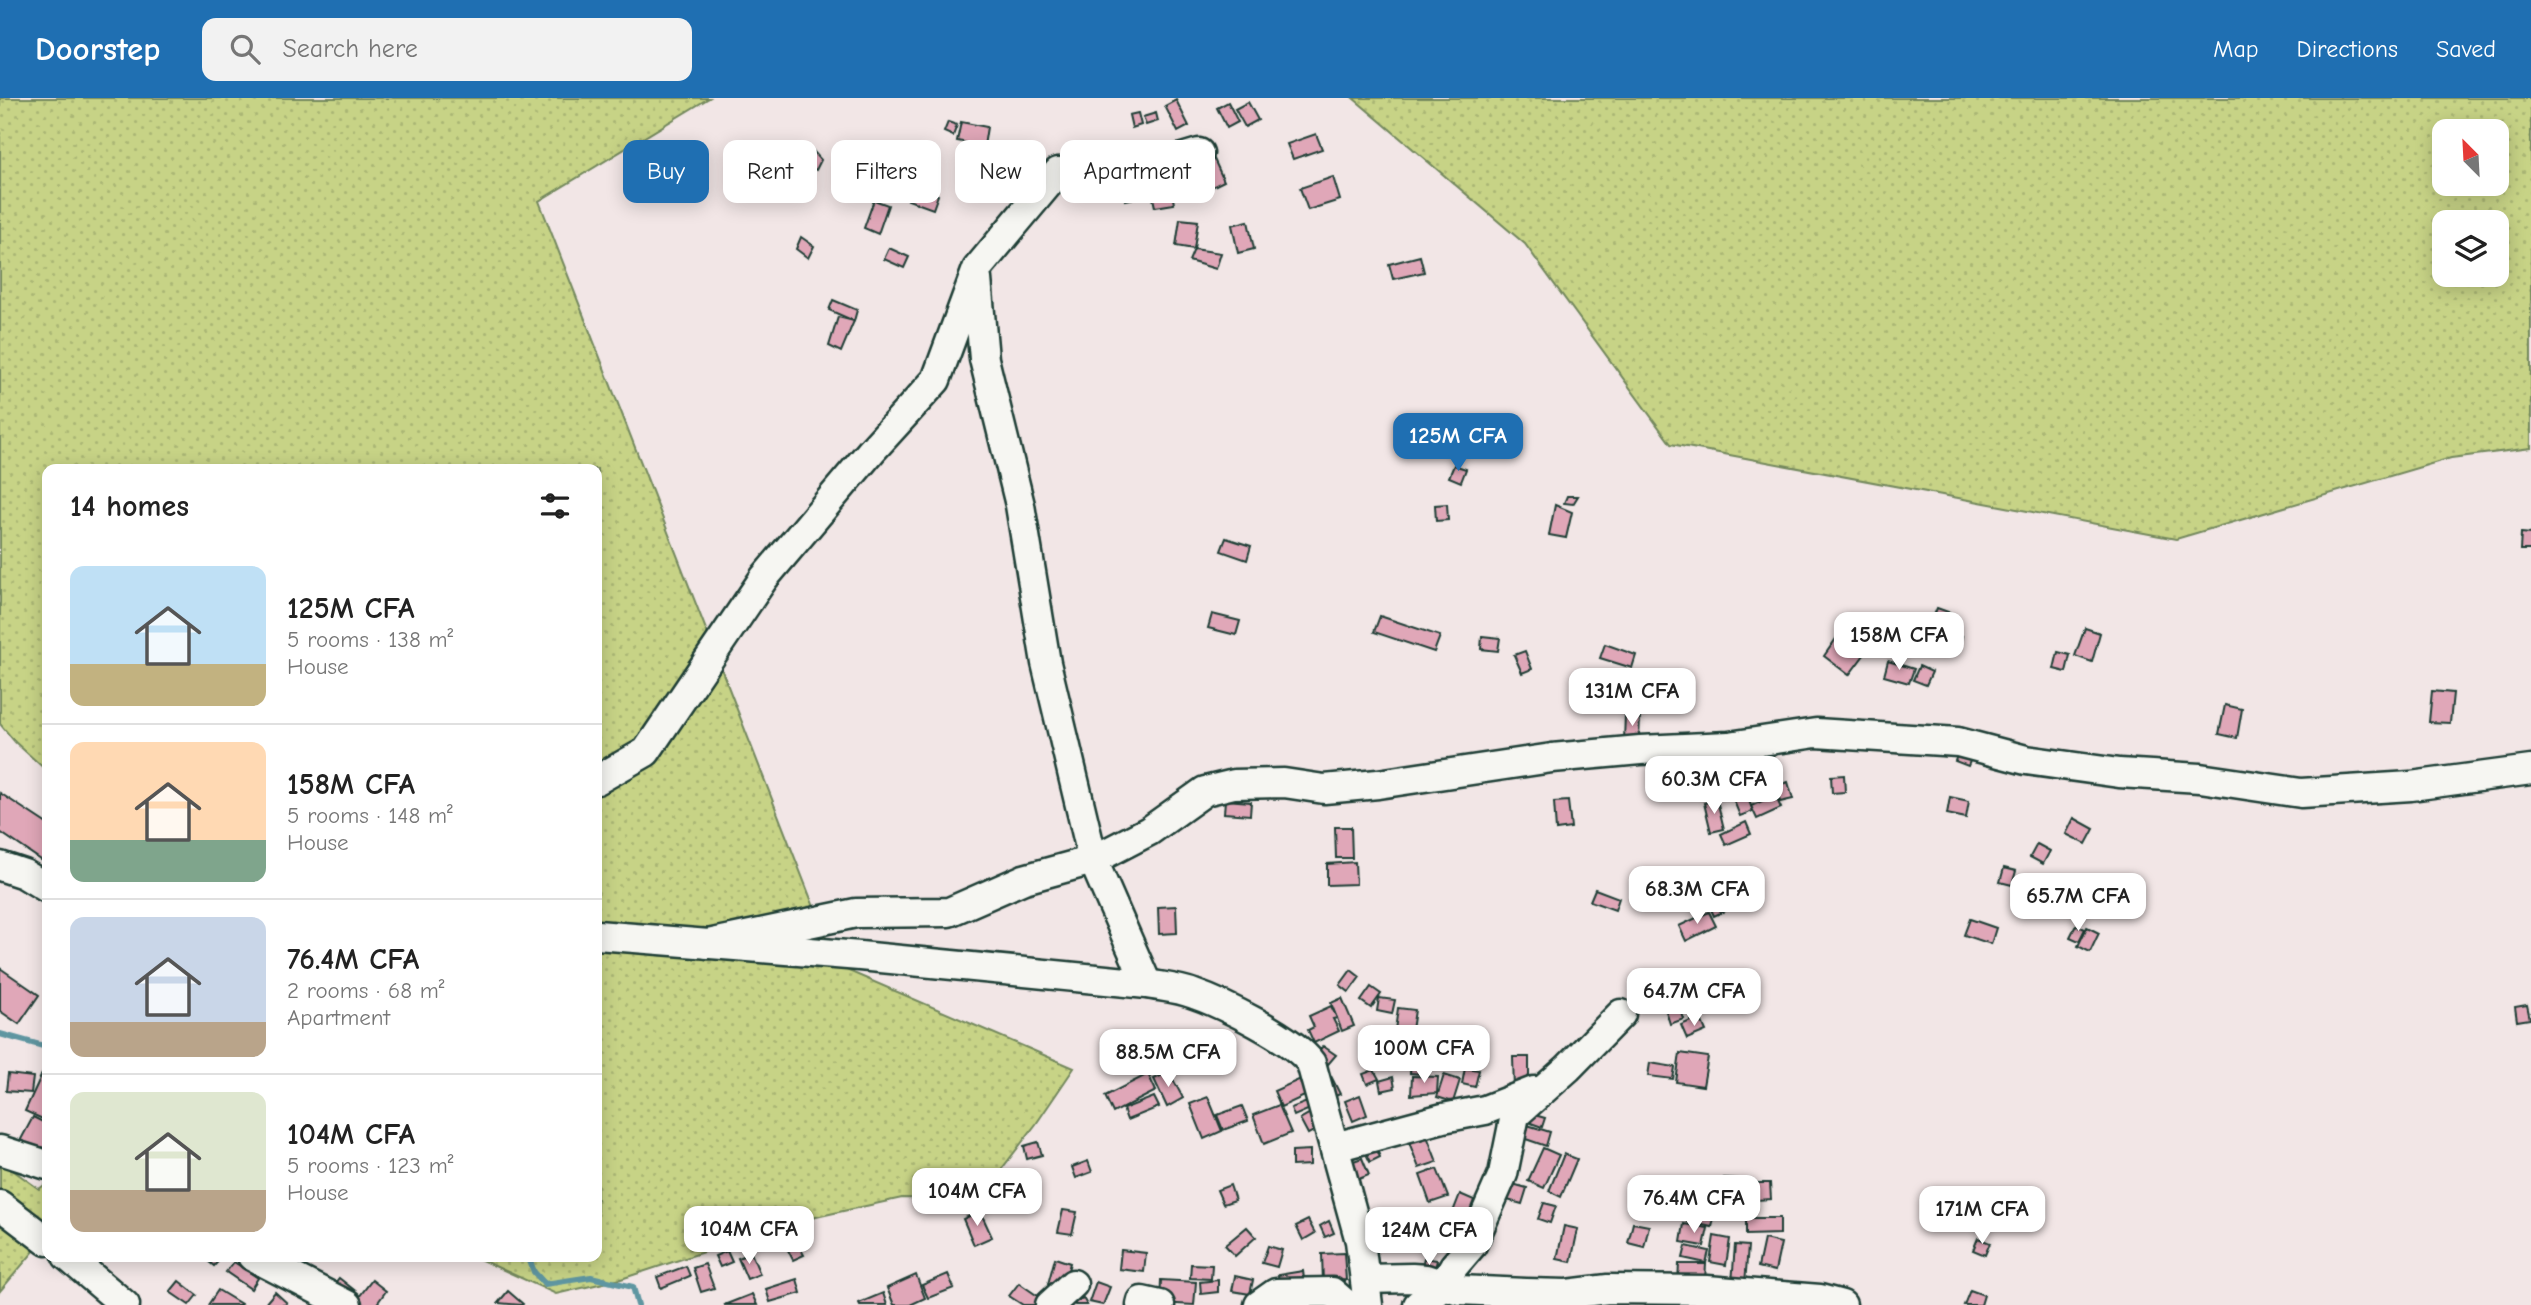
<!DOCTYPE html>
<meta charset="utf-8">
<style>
:root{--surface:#fff;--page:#f2f2f2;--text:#222;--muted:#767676;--line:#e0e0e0;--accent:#1f6fb2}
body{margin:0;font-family:"Comic Neue",sans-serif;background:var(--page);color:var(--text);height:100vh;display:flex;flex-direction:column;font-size:26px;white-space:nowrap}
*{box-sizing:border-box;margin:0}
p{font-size:23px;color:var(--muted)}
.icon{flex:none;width:38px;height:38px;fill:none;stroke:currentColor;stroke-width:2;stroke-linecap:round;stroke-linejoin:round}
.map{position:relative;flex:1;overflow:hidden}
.details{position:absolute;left:42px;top:366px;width:560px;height:798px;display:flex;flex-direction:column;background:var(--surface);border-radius:14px;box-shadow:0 4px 18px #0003}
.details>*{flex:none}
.guide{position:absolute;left:623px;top:42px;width:665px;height:63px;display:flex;gap:14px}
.needle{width:46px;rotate:336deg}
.tools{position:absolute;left:2432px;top:21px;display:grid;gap:14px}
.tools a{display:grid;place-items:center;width:77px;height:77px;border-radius:14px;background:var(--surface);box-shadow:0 4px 18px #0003;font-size:35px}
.price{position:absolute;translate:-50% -60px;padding:0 16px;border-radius:14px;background:#fff;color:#222;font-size:23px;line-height:46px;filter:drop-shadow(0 2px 4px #0008)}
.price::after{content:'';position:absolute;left:50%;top:42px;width:21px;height:16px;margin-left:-10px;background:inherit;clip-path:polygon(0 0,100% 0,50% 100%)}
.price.current{background:var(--accent);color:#fff}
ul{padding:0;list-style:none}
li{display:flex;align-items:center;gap:21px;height:175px;padding:0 28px}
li+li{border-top:2px solid var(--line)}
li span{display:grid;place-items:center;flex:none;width:196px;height:140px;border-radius:14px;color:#555}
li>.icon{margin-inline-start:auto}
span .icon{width:84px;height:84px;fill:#fffc;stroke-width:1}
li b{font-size:30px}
h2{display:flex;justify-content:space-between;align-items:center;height:84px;padding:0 28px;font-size:30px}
.tag{padding:0 24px;border-radius:14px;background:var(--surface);box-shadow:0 4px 18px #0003;font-size:24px;line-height:63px}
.tag.current{background:var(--accent);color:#fff}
header{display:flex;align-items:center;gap:42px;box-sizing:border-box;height:98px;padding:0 35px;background:var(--accent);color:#fff}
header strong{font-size:33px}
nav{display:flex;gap:38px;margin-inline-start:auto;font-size:24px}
.search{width:490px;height:63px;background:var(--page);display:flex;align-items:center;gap:18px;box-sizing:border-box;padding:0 24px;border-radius:14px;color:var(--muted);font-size:26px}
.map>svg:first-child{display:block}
.grass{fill:url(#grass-dots);stroke:#73885d;stroke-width:2;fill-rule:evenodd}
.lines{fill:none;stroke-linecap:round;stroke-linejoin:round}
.stream{stroke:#5f96a1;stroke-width:6}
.building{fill:#e0a7b8;stroke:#1f3d34;stroke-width:2}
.minor-casing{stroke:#1f3d34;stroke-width:33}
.minor{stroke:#f6f6f2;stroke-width:28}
</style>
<header>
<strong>Doorstep</strong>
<div class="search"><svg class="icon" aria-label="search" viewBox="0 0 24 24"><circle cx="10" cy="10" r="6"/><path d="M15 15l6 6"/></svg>Search here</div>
<nav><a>Map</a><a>Directions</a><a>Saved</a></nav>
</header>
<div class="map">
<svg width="2531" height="1207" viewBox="0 0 2531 1207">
<defs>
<pattern id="grass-dots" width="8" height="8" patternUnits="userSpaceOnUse" patternTransform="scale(1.75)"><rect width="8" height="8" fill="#c7d386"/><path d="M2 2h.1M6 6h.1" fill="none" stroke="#aab674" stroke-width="1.8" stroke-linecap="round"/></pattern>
</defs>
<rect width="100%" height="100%" fill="#f2e6e6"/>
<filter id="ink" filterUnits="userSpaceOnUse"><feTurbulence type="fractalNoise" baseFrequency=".0143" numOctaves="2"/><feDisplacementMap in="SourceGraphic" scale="14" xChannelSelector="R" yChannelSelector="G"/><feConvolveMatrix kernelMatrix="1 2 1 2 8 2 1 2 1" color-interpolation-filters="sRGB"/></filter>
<g filter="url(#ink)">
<g class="grass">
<path d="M0,0H709L539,103L837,868L1074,970L1036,1026L978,1102L902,1100L798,1123L621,1181L556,1196L475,1159L597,1158V371H47V673L15,644L0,626Z"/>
<path d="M1353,0H2531V350L2451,360L2176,441L1671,346L1525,146ZM2497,33V86H2445V33ZM2497,124V177H2445V124Z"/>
<path d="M0,1063L39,1091L47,1085V1138L0,1193Z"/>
</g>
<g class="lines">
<g class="stream">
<path d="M0,936L47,949"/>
<path d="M526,1158L530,1163L534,1174L545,1186L591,1179L633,1189L638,1207"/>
</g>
</g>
<g class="building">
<path d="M1176,2L1189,28L1178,34L1165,8Z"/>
<path d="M1228,4L1238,24L1227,30L1217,10Z"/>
<path d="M1248,4L1258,22L1245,29L1235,11Z"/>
<path d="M1138,15L1141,27L1132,30L1129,17Z"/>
<path d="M1156,15L1158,23L1146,27L1143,19Z"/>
<path d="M948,24L957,27L953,38L944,34Z"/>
<path d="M961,24L987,29L984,48L957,43Z"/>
<path d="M1316,36L1322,51L1293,61L1287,46Z"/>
<path d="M1138,51L1151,52V67L1138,66Z"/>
<path d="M813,53L821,62L816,72L807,68Z"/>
<path d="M965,54L983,57L981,69L962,66Z"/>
<path d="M996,59L1006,61L1004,69L994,67Z"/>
<path d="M1213,59L1224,83L1212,89L1200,66Z"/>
<path d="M1014,62L1036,67L1031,88L1009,82Z"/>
<path d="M1169,77L1174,106L1155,109L1149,81Z"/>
<path d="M1333,79L1340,102L1308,112L1300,90Z"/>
<path d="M895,81L905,85L901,96L890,91Z"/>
<path d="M1138,82L1141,99L1125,102L1121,86Z"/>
<path d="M913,88L938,97L933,111L908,102Z"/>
<path d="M874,102L888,107L878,136L864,130Z"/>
<path d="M1180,121L1198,123L1194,151L1176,148Z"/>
<path d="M1248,123L1254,151L1238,155L1232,127Z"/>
<path d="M801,139L814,148L808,160L796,151Z"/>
<path d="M889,150L909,159L904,170L884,161Z"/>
<path d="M1194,151L1221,155L1216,171L1189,163Z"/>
<path d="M1420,158L1424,174L1393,181L1389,166Z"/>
<path d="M833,202L857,212L854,223L829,212Z"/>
<path d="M838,219L854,223L841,254L829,248Z"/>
<path d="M1454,367L1466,371L1461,384L1449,379Z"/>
<path d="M1567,398H1578L1573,406L1564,405Z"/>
<path d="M1447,406L1448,422L1436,423L1435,407Z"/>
<path d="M1555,407L1572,414L1566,440L1549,437Z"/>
<path d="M2521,435L2531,436V452H2520Z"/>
<path d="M1226,440L1251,448L1247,462L1221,453Z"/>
<path d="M1937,510L1951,515L1941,542L1926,537Z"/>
<path d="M1212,516L1240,523L1236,537L1208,530Z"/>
<path d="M1380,518L1440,538L1434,554L1374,534Z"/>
<path d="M2085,530L2100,535L2092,564L2075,558Z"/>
<path d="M1950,535L1962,538L1958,554L1946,551Z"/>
<path d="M1482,538L1500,540L1498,553L1481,551Z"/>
<path d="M1838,538L1864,557L1849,577L1824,558Z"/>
<path d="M1605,546L1636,557L1632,570L1600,560Z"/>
<path d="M1525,553L1532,571L1522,575L1514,557Z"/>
<path d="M2058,554L2070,557L2066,574L2054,571Z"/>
<path d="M1888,563L1914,571L1909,585L1884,578Z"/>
<path d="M1919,568L1932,574L1926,587L1913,582Z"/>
<path d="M1584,592L1598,594L1597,610L1582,609Z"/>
<path d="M2432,593L2453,595L2450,625L2429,624Z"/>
<path d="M2225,607L2242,611L2237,640L2219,636Z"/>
<path d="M1625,617H1640L1639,643L1624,642Z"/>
<path d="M1960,650L1973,656L1968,668L1955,663Z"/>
<path d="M1844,677L1845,694L1832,695L1831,678Z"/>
<path d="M1788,684L1793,701L1780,704L1775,688Z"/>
<path d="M1743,688L1753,713L1740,718L1730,693Z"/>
<path d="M0,695L47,726V766L0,734Z"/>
<path d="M1775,697L1781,710L1757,721L1751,708Z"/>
<path d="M1950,699L1969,703L1966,720L1947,716Z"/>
<path d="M1225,702L1251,704L1250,717L1224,715Z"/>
<path d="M1717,702L1724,731L1711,734L1704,705Z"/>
<path d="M1568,703L1571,730L1556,732L1554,704Z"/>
<path d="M2074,720L2094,731L2086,746L2066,736Z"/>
<path d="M1746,724L1751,736L1726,747L1721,736Z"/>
<path d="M1335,729H1351L1352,760H1336Z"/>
<path d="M2037,746L2050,753L2043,766L2030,759Z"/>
<path d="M1355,764L1356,786L1327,787V766Z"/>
<path d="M2004,770L2016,773L2012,787L2000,784Z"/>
<path d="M1718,784L1729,811L1714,818L1702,791Z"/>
<path d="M2101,784L2118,791L2113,804L2096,798Z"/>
<path d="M2068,790L2082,795L2077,809L2063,803Z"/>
<path d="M1595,791L1619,800L1615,812L1590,803Z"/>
<path d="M1176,808L1177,835L1159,836L1158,809Z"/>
<path d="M1709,814L1716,828L1686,843L1679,828Z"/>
<path d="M1970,821L1996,830L1991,846L1964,837Z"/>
<path d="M2076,827L2085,831L2079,843L2070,839Z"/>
<path d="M2087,829L2099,835L2090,854L2078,848Z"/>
<path d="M0,870L39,897L19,926L0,913Z"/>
<path d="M1351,872L1360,879L1349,894L1340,887Z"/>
<path d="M1371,889L1381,896L1371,910L1361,903Z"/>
<path d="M1342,900L1354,928L1342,933L1331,905Z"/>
<path d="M1379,900L1395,902L1392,916L1377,913Z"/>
<path d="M1678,905L1684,921L1670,926L1665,910Z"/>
<path d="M2527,907L2530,921L2517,923L2515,909Z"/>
<path d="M1331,908L1337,920L1333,921L1339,933L1314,945L1308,932L1314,929L1309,918Z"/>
<path d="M1398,910L1415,912L1412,932H1395Z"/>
<path d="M1700,919L1706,933L1687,941L1681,927Z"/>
<path d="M1164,931L1177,961L1163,967L1150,938Z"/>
<path d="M1406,937L1415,939L1411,953L1402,951Z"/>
<path d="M1323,948L1336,957L1323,972L1311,962Z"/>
<path d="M1412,954L1426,955L1423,976L1410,975Z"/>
<path d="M1680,955L1708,959L1703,988L1676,984Z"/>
<path d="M1513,959H1529V991L1514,992Z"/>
<path d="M47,965V1023L25,1013Z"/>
<path d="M1650,965L1675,969L1673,981L1648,978Z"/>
<path d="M1465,970L1479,972L1475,989L1462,986Z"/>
<path d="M1374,972L1379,981L1367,986L1363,976Z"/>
<path d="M1169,974L1183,1000L1167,1009L1154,981Z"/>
<path d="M8,976L33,979L31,995L6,993Z"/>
<path d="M1148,976L1156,993L1113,1015L1105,998Z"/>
<path d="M1444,977L1460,982L1453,1004L1437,999Z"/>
<path d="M1331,978L1340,996L1327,1002L1318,984Z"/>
<path d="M1412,978L1438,979L1437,995L1411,997Z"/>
<path d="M1393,979L1395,990L1381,993L1379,983Z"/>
<path d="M1303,980L1311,995L1281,1009L1274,993Z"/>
<path d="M1360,997L1367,1017L1353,1023L1345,1003Z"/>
<path d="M1154,999L1159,1009L1127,1022L1123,1011Z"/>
<path d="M1208,999L1222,1033L1204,1041L1190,1006Z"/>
<path d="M1307,1004L1310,1011L1294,1018L1291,1010Z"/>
<path d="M1279,1007L1291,1035L1264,1046L1253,1017Z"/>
<path d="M1242,1008L1248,1023L1223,1032L1217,1017Z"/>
<path d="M1314,1013L1322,1028L1308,1036L1300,1021Z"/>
<path d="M1531,1016L1545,1020L1542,1029L1528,1024Z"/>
<path d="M33,1019L47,1026V1048L43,1057L19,1045Z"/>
<path d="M1524,1026L1550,1034L1546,1048L1520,1039Z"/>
<path d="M1427,1038L1437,1064L1419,1070L1409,1044Z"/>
<path d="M1038,1044L1042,1057L1027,1061L1024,1048Z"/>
<path d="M1375,1047L1380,1059L1370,1064L1364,1052Z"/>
<path d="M1543,1050L1559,1057L1544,1090L1528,1083Z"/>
<path d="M1310,1052V1067L1292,1068V1053Z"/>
<path d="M1564,1056L1577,1061L1561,1099L1549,1093Z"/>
<path d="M1362,1060L1369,1077L1351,1084L1345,1066Z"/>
<path d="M1088,1063L1092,1074L1076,1080L1072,1069Z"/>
<path d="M1437,1071L1448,1099L1430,1105L1420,1077Z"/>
<path d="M1724,1080L1738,1081V1101H1724Z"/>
<path d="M1505,1084L1527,1090L1522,1106L1500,1100Z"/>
<path d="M1756,1085H1770L1771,1101L1756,1102Z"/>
<path d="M1230,1087L1235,1102L1223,1106L1217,1092Z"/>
<path d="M1460,1096L1474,1102L1467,1120L1453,1114Z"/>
<path d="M1544,1105L1556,1108L1550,1125L1538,1121Z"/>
<path d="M1691,1111L1715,1117L1712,1129L1688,1124Z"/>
<path d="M1063,1112L1077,1114L1072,1136L1058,1134Z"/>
<path d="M980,1113L992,1139L974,1147L963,1121Z"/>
<path d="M1746,1120H1780V1136L1746,1137Z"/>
<path d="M1308,1122L1315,1135L1303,1142L1296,1128Z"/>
<path d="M1329,1123L1334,1135L1325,1139L1320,1128Z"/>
<path d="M1633,1125L1649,1128L1644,1149L1628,1145Z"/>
<path d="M1684,1126L1708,1130L1704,1148L1681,1144Z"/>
<path d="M1564,1128L1578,1131L1571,1164L1557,1161Z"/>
<path d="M1247,1129L1256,1139L1235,1158L1225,1147Z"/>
<path d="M792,1135L804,1157L793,1162L782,1140Z"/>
<path d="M1714,1138L1730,1141L1726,1167L1710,1164Z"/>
<path d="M1978,1140L1990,1145L1985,1157L1973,1152Z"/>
<path d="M1764,1141L1781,1145L1775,1173L1758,1169Z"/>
<path d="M1735,1147L1748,1148L1745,1186L1732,1185Z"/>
<path d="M1268,1148L1282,1152L1277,1169L1262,1165Z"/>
<path d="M1686,1148L1709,1153L1706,1165L1683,1160Z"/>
<path d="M1121,1152L1146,1155L1144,1174L1119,1171Z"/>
<path d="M727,1153L732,1164L720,1169L715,1158Z"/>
<path d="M751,1155L760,1176L747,1181L738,1160Z"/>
<path d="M1344,1155L1346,1182L1323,1184L1322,1156Z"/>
<path d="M202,1158H222V1159L214,1168Z"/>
<path d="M1055,1160L1070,1165L1063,1190L1048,1186Z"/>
<path d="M1424,1160L1437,1162L1433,1179L1420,1176Z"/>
<path d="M234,1164L258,1180L251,1191L226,1174Z"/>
<path d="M705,1166L714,1190L701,1194L693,1170Z"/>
<path d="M1191,1166L1212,1167L1211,1181L1190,1180Z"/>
<path d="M1679,1166H1706L1705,1182H1678Z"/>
<path d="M686,1168L690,1178L661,1190L657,1179Z"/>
<path d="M1303,1173L1305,1188L1280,1191L1278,1177Z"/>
<path d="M948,1176L954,1190L928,1200L922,1187Z"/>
<path d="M916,1177L925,1200L910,1207H894L887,1190Z"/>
<path d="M1235,1178L1253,1182L1250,1196L1232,1193Z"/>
<path d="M339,1180L358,1195L350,1205L331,1190Z"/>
<path d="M797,1181L801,1195L770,1204L766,1191Z"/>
<path d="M372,1182L386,1193L376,1207H362L356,1203Z"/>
<path d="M1161,1182L1196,1184L1194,1207L1160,1205Z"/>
<path d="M1218,1182V1194L1201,1196L1200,1184Z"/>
<path d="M179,1183L197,1197L189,1207L170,1194Z"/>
<path d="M1096,1184L1110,1189L1103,1207L1089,1204Z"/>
<path d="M1019,1185L1042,1201L1038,1207H1023L1009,1198Z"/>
<path d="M218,1192L241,1206L240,1207H208Z"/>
<path d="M1970,1192L1984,1197L1981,1207H1964Z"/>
<path d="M508,1193L523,1206L522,1207L498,1205Z"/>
<path d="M275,1194L287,1205L285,1207H264Z"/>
<path d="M883,1195L887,1207H860L859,1205Z"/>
<path d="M752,1196L757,1207H724Z"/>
<path d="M1083,1200L1087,1207H1075L1074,1205Z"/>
</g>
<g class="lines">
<g class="minor-casing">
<g id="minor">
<path d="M977,181L984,261L1020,407L1046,565L1093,762L1147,886"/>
<path d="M597,682L646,654L764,480L873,351L936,282L977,171L1058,74L1152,69L1199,55"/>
<path d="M0,768L24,776L47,790"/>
<path d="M597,837L860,858L1147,886C1163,889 1179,890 1194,896C1223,906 1294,941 1311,965L1360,1143L1368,1207"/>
<path d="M708,846L856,815L949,814L1024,781L1093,762L1149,733L1205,693L1234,686L1284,685L1324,691L1378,686L1552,660L1640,652L1729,648L1816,635L1958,644L2026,662L2119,675L2200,680L2301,695L2411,688L2531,672"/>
<path d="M1335,1049L1443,1020L1485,1012L1534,993"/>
<path d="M0,1052L47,1067"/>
<path d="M0,1107L47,1143"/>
<path d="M67,1158L125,1207"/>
<path d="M252,1158L347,1207"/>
<path d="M1365,1181L1412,1180L1426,1181L1459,1192L1526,1195L1567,1196L1608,1191L1707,1192L1820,1201L1842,1207"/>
<path d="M1050,1207L1073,1186"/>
<path d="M1141,1207L1142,1203L1160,1207"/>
<path d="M1259,1207L1276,1195L1332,1194L1347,1207"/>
<path d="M1418,1207L1443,1187L1454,1168L1472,1147L1503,1076L1515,1017L1568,970L1621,916"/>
</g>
</g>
<use href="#minor" class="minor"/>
</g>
</g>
</svg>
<div class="tools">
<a><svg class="needle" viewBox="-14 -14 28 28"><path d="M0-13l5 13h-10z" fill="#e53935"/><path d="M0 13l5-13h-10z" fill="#767676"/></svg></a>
<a><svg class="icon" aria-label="layers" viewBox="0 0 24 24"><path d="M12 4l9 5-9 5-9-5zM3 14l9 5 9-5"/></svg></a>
</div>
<b class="price current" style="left:1458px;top:375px">125M CFA</b>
<b class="price" style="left:1899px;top:574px">158M CFA</b>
<b class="price" style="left:1632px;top:630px">131M CFA</b>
<b class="price" style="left:1714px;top:718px">60.3M CFA</b>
<b class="price" style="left:1697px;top:828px">68.3M CFA</b>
<b class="price" style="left:2078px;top:835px">65.7M CFA</b>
<b class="price" style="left:1694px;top:930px">64.7M CFA</b>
<b class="price" style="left:1424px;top:987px">100M CFA</b>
<b class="price" style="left:1168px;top:991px">88.5M CFA</b>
<b class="price" style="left:977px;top:1130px">104M CFA</b>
<b class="price" style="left:1694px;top:1137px">76.4M CFA</b>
<b class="price" style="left:1982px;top:1148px">171M CFA</b>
<b class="price" style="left:749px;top:1168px">104M CFA</b>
<b class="price" style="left:1429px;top:1169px">124M CFA</b>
<div class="guide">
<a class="tag current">Buy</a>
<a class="tag">Rent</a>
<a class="tag">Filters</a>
<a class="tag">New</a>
<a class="tag">Apartment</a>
</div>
<section class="details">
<h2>14 homes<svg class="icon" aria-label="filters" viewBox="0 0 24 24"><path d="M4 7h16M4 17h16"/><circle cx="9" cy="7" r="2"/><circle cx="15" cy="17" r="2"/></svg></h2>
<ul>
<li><span style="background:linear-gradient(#bfe0f5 70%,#c2b280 0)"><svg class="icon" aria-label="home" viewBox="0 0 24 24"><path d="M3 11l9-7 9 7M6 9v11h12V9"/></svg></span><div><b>125M CFA</b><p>5 rooms · 138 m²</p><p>House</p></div></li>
<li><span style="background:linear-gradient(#ffd9b3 70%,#7fa58c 0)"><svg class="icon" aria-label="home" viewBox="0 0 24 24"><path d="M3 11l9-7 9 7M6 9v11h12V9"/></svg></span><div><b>158M CFA</b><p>5 rooms · 148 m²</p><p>House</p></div></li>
<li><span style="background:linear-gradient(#c9d6e8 75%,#b9a48a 0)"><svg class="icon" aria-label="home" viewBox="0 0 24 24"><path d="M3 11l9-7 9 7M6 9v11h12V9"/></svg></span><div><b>76.4M CFA</b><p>2 rooms · 68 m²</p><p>Apartment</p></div></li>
<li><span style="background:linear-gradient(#dfe7d0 70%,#b9a48a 0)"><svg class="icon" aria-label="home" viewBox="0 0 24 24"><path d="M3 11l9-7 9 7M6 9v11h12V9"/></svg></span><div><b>104M CFA</b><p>5 rooms · 123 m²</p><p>House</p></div></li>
</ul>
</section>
</div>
